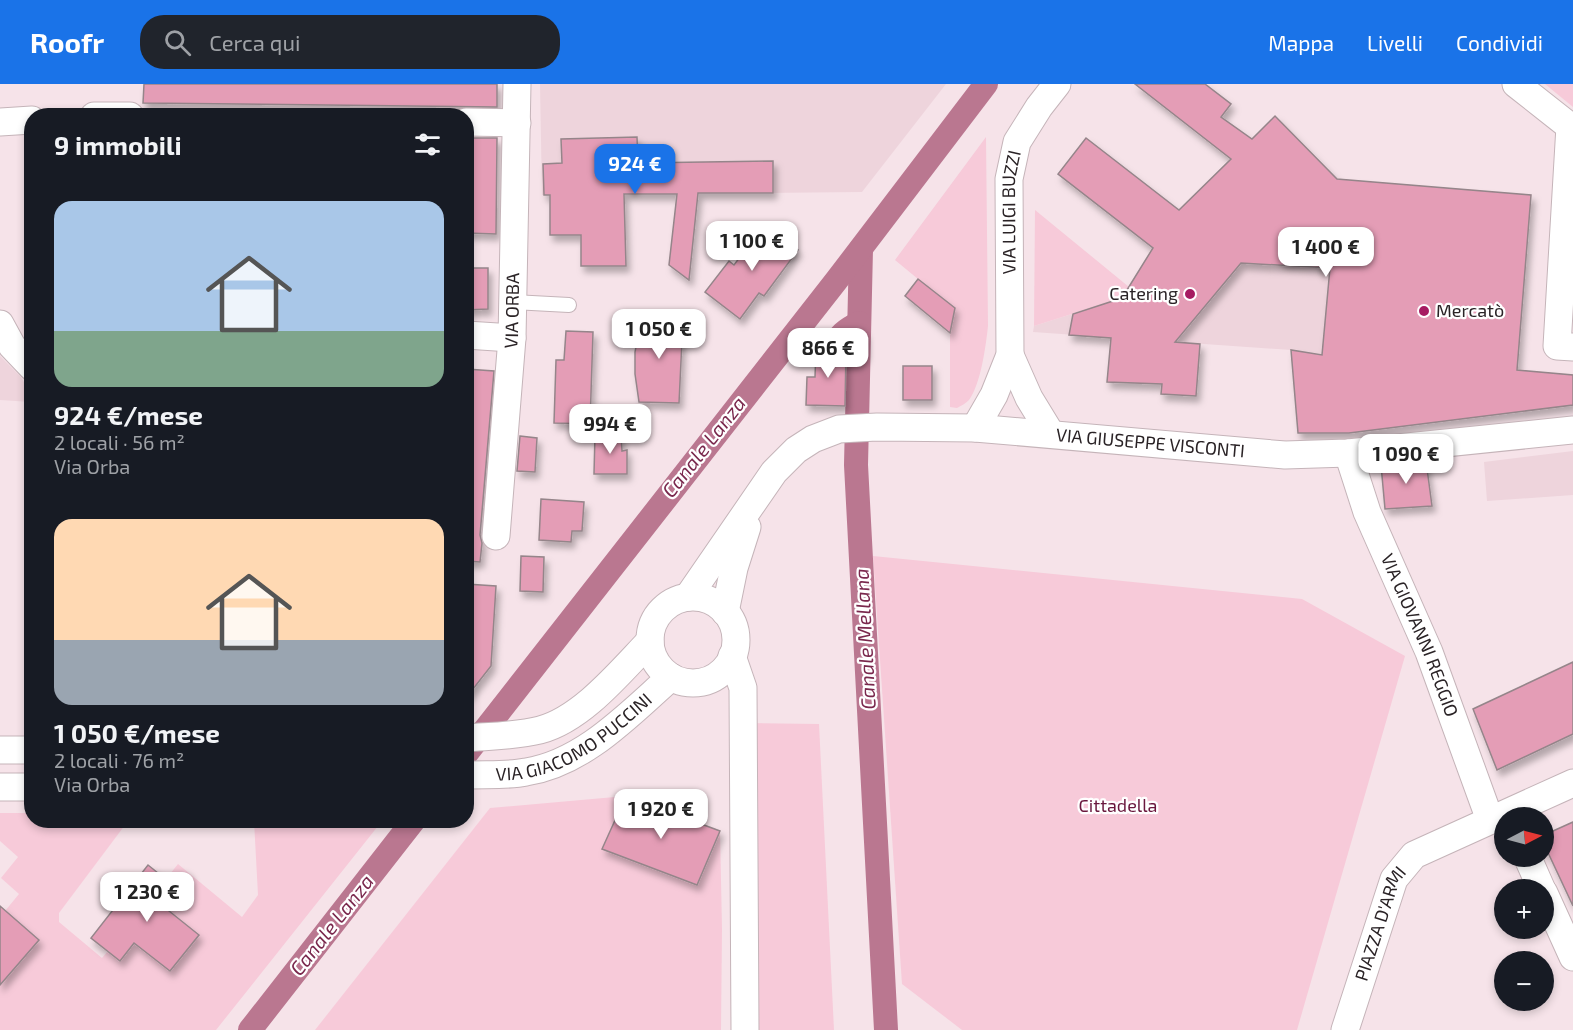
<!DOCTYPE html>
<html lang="it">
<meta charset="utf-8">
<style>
:root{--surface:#171b24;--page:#20242c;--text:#f1f3f6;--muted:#9ea1a6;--accent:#1a73e8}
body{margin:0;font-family:"Exo 2",sans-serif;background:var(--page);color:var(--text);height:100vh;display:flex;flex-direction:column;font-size:22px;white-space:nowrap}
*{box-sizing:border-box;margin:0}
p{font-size:20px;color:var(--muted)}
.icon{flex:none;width:33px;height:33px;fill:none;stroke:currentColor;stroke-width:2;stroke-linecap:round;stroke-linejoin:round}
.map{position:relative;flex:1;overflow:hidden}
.details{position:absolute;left:24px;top:24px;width:450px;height:720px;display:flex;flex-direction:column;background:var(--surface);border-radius:24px;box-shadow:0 3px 9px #0003}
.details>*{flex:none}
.needle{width:39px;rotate:84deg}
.tools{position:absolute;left:1494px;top:723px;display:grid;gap:12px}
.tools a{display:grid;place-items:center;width:60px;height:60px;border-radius:50%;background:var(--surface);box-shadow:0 3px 9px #0003;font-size:30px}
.price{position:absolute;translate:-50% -51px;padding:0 14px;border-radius:12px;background:#fff;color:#222;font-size:20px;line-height:39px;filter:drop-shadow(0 2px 3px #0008)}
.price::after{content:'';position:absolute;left:50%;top:36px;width:18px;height:14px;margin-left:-9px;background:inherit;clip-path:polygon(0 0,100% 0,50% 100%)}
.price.active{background:var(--accent);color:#fff}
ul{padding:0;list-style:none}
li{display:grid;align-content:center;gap:12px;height:318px;padding:0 30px}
li span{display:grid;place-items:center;height:186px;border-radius:18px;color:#555}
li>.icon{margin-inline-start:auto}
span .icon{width:108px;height:108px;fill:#fffc;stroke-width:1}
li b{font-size:26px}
h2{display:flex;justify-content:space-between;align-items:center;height:72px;padding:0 30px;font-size:26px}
header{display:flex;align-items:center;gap:36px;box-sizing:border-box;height:84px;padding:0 30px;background:var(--accent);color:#fff}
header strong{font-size:28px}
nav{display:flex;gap:33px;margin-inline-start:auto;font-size:21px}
.search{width:420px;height:54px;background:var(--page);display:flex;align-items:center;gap:15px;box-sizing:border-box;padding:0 21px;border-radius:24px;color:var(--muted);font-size:22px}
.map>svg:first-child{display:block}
.built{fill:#eed4dc}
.green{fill:#f7cad9}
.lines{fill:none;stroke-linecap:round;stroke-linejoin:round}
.canal{stroke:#ba7790;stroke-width:24}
.building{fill:#e49db6;stroke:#95858a;stroke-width:1.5;filter:url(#shadow)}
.service-casing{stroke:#c5b4b9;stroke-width:16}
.minor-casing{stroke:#c5b4b9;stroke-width:29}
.service{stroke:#fff;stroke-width:14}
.minor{stroke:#fff;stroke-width:27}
.poi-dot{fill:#a61c62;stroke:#fff;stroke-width:2}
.labels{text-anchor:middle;stroke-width:4.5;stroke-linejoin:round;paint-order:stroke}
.street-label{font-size:18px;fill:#2a2326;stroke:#fff}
.poi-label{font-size:18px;fill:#2a2326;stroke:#fff;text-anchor:end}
.park-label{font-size:18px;fill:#6a183e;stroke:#fff}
.water-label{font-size:20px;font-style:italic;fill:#7a284d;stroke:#fff}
</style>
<header>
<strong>Roofr</strong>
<div class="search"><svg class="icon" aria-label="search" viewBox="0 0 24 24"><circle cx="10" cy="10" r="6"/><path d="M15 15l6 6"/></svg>Cerca qui</div>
<nav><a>Mappa</a><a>Livelli</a><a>Condividi</a></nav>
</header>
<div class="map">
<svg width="1573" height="946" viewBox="0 0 1573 946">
<defs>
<filter id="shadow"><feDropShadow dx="3.5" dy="6" stdDeviation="3" flood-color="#0004"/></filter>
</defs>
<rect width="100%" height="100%" fill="#f6e3e9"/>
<g class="built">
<path d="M540,0H946L862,108L542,111Z"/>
<path d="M1275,32L1242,179L1330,184L1322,271L1291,266L1033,248L1034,242L1122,214L1176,129Z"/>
<path d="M0,272L20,292L28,304L31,318L0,316Z"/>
<path d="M1573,367V411L1487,417L1484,378Z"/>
</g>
<g class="green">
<path d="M1545,0H1573V23Z"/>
<path d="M986,53L988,242C986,261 981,300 969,316C966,319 961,322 957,324L950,323V249L918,195L895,176Z"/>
<path d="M1035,126L1129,203L1122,214L1034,242Z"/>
<path d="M873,472L1302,515L1405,572L1297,946H962L902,900Z"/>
<path d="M750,639L819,640L834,946H757Z"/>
<path d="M626,712L720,747L722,845L721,946H315L490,724Z"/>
<path d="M0,729H31L32,736L128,737L59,829V838L102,874L108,867L120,877L134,859L170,887L198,851L164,823L178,805L166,795L178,780L242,833L258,811L254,737H382L216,946H0V884L8,891L39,856L5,827L19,810L1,794L18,773L0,757Z"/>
</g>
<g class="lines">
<g class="canal">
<path d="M861,165L856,381L886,946"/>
<path d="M833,264C839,251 845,246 859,239"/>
<path d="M466,670L836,197L986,0"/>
<path d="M250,946L414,736"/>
</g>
</g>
<g class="building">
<path d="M144,0H497V23L143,19Z"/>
<path d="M1135,0H1205L1231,20L1221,33L1252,55L1275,32L1337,95L1531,111L1517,286L1573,291V321L1349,349H1298L1291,266L1322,271L1330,184L1241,179L1175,258L1200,260L1196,312L1161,310L1162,300L1107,298L1111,254L1069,251L1073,230L1122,214L1153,164L1058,90L1086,54L1179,126L1231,75Z"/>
<path d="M637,53L638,79L773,77V109H698L689,196L669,181L677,110H624L626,182H581V151H550V111H544L543,80L562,79L561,55Z"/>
<path d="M466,54H497L496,150L466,149Z"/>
<path d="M764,141L798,166L764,212L759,209L740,235L705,208L729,177L734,181Z"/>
<path d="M466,184H488V225L466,226Z"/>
<path d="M918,195L955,224L950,249L905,212Z"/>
<path d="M641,235H683L679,319L639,318L635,290V268Z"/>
<path d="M566,247L593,248L590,340L554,339L556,276H564Z"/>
<path d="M816,265L846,266L845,322L806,321L807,293H815Z"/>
<rect x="903" y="282" width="29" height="34"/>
<path d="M466,285L494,287L480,451L482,459L480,478L466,477Z"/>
<path d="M595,350H621L622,367L627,366V390H594Z"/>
<path d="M520,352L537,354L535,388L517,387Z"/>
<path d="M1426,377L1432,422L1385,425L1381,381Z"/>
<path d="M541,415L584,418L582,447H572L571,458L539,456Z"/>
<path d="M521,472L544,473L543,508L520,507Z"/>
<path d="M466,500L496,502L491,582L466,614L470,538H466Z"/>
<path d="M1573,578V650L1497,686L1473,625Z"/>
<path d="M626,712L720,747L697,801L602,765Z"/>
<path d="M1573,738V822L1544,760V751Z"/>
<path d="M148,781L178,805L164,823L199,851L170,887L134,859L120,877L91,854Z"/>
<path d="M0,822L39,856L0,901Z"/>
</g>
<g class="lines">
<g class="service-casing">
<path id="service" d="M513,218L569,221"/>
</g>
<g class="minor-casing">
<g id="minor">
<path d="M1516,0L1573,45"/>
<path d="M94,32H130"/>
<path d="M0,38L32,36"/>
<path d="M466,38L517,39"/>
<path d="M1570,42L1557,262L1573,263"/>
<path d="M0,240L12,262L32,283"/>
<path d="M466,251L512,254"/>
<path d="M1010,271L1029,314L1051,350"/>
<path id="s1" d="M975,344L994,311L1010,271L1009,95L1017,58L1039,23L1057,0"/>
<path id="s2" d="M1348,369L1367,428L1429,568L1490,736"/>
<path id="s3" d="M496,452L512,254L517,0"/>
<path id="s4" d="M688,513L774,388L796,366L813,355L839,345L877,343L975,344L1285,371L1348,369L1573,346"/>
<circle cx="693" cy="556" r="43"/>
<path d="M725,528L734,484L747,443"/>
<path d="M732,572L743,604L745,946"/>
<path d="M466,654C491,652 516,652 540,646C582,635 620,588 650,557"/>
<path d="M0,666H32"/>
<path id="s5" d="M466,691C486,690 507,692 526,688C584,679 629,630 671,593"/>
<path d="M0,703H32"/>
<path d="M1527,772L1542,806"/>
<path d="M1544,809L1573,873"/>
<path id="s6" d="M1345,946L1394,795L1414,771L1573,699"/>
</g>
</g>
<use href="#service" class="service"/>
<use href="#minor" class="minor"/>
</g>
<g class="poi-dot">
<circle cx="1190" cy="210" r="6"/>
<circle cx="1424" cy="227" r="6"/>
</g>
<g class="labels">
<g class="street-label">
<text dy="6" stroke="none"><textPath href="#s1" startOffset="224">VIA LUIGI BUZZI</textPath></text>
<text dy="6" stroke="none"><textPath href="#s3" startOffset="226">VIA ORBA</textPath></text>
<text dy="6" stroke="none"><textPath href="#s4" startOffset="543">VIA GIUSEPPE VISCONTI</textPath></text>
<text dy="6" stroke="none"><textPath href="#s2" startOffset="196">VIA GIOVANNI REGGIO</textPath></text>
<text dy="6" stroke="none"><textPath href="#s5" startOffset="118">VIA GIACOMO PUCCINI</textPath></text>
<text dy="6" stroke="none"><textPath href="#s6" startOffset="112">PIAZZA D'ARMI</textPath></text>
</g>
<g class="poi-label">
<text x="1178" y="216">Catering</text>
<text x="1436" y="233" text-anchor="start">Mercatò</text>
</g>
<g class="park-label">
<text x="1118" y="728">Cittadella</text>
</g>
<g class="water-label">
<text transform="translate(704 363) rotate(-52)" y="7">Canale Lanza</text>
<text transform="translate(865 555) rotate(-93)" y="7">Canale Mellana</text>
<text transform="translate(332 841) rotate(-52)" y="7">Canale Lanza</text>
</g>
</g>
</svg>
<div class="tools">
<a><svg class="needle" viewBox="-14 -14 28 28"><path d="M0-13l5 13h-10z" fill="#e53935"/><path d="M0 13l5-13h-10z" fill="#9ea1a6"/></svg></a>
<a>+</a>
<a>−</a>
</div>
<b class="price active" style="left:635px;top:111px">924 €</b>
<b class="price" style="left:752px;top:188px">1 100 €</b>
<b class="price" style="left:1326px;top:194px">1 400 €</b>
<b class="price" style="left:659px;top:276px">1 050 €</b>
<b class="price" style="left:828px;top:295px">866 €</b>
<b class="price" style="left:610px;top:371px">994 €</b>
<b class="price" style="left:1406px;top:401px">1 090 €</b>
<b class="price" style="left:661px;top:756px">1 920 €</b>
<b class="price" style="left:147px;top:839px">1 230 €</b>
<section class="details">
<h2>9 immobili<svg class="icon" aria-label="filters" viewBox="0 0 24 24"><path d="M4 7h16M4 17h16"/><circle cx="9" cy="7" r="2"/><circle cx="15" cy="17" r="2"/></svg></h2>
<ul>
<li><span style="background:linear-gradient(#a9c7e8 70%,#7fa58c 0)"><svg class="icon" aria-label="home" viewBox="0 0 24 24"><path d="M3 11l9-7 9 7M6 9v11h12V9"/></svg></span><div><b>924 €/mese</b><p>2 locali · 56 m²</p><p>Via Orba</p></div></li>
<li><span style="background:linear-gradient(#ffd9b3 65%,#9aa5b1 0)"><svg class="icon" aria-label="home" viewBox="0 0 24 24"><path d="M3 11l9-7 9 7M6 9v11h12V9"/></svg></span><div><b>1 050 €/mese</b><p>2 locali · 76 m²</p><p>Via Orba</p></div></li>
</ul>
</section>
</div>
